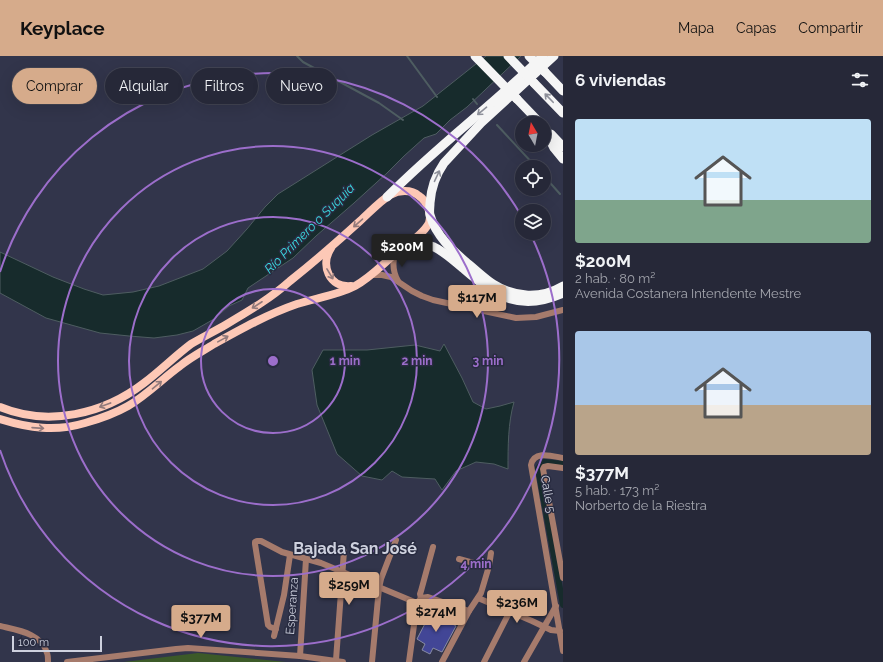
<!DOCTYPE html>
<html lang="es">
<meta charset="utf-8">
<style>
:root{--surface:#262838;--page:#323443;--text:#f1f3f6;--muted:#a4a6ae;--line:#424453;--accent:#d6ab8b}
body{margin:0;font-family:Raleway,sans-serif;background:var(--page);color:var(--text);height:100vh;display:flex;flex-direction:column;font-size:15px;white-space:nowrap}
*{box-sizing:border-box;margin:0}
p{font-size:13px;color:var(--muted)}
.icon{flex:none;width:22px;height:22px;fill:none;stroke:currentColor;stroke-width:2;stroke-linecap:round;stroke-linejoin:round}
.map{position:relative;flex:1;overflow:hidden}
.side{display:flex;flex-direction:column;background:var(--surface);width:320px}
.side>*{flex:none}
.hud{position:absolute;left:12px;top:12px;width:380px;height:36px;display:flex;gap:8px}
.needle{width:26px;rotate:350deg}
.buttons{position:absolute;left:515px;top:60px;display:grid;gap:8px}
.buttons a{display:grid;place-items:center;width:36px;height:36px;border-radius:50%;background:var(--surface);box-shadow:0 4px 16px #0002,0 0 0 1px var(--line);font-size:20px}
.scale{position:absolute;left:12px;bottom:10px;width:90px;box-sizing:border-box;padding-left:4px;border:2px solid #ced1de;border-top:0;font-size:11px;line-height:14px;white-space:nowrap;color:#ced1de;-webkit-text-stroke:3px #282b40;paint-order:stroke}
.price{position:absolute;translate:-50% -34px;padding:0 9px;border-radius:4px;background:var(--accent);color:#111;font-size:13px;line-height:26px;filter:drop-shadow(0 1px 2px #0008)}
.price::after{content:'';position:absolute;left:50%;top:24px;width:12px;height:9px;margin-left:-6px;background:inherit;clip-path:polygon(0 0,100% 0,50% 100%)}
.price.active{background:#222;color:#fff}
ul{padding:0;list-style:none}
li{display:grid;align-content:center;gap:8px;height:212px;padding:0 12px}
li span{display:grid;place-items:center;height:124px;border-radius:4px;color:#555}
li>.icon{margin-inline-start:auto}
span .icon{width:72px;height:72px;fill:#fffc;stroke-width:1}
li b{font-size:17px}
h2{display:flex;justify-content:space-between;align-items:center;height:48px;padding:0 12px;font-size:17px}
.tag{padding:0 14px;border-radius:18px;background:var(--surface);box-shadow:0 4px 16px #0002,0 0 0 1px var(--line);font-size:14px;line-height:36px}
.tag.active{background:var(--accent);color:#111}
header{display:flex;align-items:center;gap:24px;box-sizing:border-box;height:56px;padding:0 20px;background:var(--accent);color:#111}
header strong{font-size:19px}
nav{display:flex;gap:22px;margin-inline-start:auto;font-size:14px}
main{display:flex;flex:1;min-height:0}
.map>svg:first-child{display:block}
.green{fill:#3c5a28}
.water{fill:#172b2c;stroke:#4e5d61}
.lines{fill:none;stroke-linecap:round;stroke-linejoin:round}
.stream{stroke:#4e5d61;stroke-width:2}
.canal{stroke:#172b2c;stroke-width:6}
.building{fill:#424696;stroke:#878ba5}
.minor{stroke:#a67b6c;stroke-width:6}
.major{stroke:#fdc8b6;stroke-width:8}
.highway{stroke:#f5f5f5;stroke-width:9}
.highway-bridge{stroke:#f5f5f5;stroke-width:9}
.oneway{stroke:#8e909a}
.oneway2{stroke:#927a7b}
.ring{fill:none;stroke:#9c6ecb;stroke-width:2}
.labels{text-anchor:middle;stroke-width:3;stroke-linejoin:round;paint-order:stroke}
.street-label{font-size:12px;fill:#ced1de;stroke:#282b40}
.water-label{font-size:13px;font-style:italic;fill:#39dadf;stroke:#282b40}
.district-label{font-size:16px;font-weight:bold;fill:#ced1de;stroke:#282b40}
.centre{fill:#9c6ecb;stroke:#282b40;stroke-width:2}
.ring-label{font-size:12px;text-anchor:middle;font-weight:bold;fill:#9c6ecb;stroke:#282b40;stroke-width:3;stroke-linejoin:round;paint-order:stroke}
</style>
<header>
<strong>Keyplace</strong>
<nav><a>Mapa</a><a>Capas</a><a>Compartir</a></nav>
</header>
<main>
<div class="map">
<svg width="563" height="606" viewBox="0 0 563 606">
<rect width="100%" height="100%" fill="#32354b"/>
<path class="green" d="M198,597L286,606H124Z"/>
<g class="water">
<path d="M486,0H521L467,51L450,64L436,78L424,82L404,100L387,117L354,147L316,180L293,202L248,232L242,244L229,250L214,263L193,275L177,279L154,282L129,280L100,277L46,262L0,237V196L53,221L84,233L103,239L133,236L159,230L203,213L227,195L247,173L265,151L278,138L372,79L423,50Z"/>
<path d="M444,288L462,322L473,346L486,353L500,350L514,346C508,367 508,390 508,413L494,408L476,406L456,415L442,434L435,423L402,421L392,415L382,424L362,420L337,398L317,349L312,314L323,294H367L415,289L440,295Z"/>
</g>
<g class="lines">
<g class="stream">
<path d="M297,0L303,6L379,47L403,64"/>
<path d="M407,0L437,41"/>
<path d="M473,43L477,48"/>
<path d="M497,69L536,111"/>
<path d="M544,120L560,138"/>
</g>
<path class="canal" d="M563,408L544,406L538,412L563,549"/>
</g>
<path class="building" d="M431,556L456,570L442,596L433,592L430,598L422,594L425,588L417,583Z"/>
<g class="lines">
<g class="minor">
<path d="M395,198C392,208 393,216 398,225"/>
<path d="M371,219H382L391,221L412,235L422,240L433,244L516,262L536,261L563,254"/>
<path d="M563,402C552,400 534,394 531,409L563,595"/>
<path d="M563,412L548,410L544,411L543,413L563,522"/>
<path d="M459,503L488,511"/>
<path d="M421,542L420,538L421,535L433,491"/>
<path d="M478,542L532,565L551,574L560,575"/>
<path d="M0,570C16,574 42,577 47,597C48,599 48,603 48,606"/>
<path d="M276,573L270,571L268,569L255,488V486L257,485H261L282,496L321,507L417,547"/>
<path d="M274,580L284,539L290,499"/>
<path d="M300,600L306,503"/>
<path d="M336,604L344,495"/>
<path d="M67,606L176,593L188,592L300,600L343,606"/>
<path d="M372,606L379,532L381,523L396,484"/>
<path d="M409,606L417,547L421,542L428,541L469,555"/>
<path d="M442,606L469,555L481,537L489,510L491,497"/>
<path d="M484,606L510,555"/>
<path d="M524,606L556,550"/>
</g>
<g class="major">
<path d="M331,192C320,209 329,232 351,230"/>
<path d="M0,351C48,371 104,358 144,327C160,315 175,300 191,288C203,281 215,275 227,268C249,255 271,242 290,225C314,206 337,186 360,165C369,157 380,145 390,139C399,134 411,133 419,140C427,145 432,158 429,167C423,179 405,190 395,198C382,209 370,222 355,230C338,239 316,242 297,248C268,258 241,273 214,288C203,295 191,301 180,310C162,323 147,339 128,350C114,358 99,363 85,367C55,376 29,372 0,363"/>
</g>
<g class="highway">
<path d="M554,0L481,67L444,107C435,120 431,132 430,147C430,151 429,156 430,159C436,180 452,194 467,207C476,214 484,222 493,228C515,242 541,243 563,230"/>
<path d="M545,16L563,35"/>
<path d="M534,27L563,57"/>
<path d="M517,43L540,67"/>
<path d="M544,72L554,92L563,103"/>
<path d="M551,78L563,91"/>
<path d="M387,141C436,91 493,49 543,0"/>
<path d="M407,189C416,188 426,188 434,191C445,196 455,206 464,213C496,241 521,256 563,237"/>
</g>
<g class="highway-bridge">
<path d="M475,0L517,43"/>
<path d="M508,0L534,27"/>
<path d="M529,0L545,16"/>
</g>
</g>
<defs><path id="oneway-shaft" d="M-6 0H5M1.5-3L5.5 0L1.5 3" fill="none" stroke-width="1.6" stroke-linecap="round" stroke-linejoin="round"/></defs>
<g class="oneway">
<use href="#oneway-shaft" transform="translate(549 42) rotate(-134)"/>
<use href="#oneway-shaft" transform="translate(482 55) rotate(140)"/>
<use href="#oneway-shaft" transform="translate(437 120) rotate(-65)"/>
</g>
<g class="oneway2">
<use href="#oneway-shaft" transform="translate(358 167) rotate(139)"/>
<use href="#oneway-shaft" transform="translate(330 218) rotate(59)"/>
<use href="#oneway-shaft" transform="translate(257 249) rotate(147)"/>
<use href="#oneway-shaft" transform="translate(223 283) rotate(-29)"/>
<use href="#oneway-shaft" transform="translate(157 329) rotate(-40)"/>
<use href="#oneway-shaft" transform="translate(105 349) rotate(160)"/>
<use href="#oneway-shaft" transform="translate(38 372) rotate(4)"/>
</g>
<g class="ring">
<circle cx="273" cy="305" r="72"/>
<circle cx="273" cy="305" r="144"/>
<circle cx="273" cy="305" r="215"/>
<path d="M0 216A287 287 0 0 1 522 161M531 179A287 287 0 1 1 0 394"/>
</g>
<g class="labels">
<g class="street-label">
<text transform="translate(548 438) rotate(80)" y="4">Calle 5</text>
<text transform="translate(292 550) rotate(-86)" y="4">Esperanza</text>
</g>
<g class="water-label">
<text transform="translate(309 172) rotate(-45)" y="5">Río Primero o Suquía</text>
</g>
<g class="district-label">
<text x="355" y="498">Bajada San José</text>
</g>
</g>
<circle cx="273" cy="305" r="6" class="centre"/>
<g class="ring-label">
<text x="345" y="309">1 min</text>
<text x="417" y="309">2 min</text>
<text x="488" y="309">3 min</text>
<text x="476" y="512">4 min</text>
</g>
</svg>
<div class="buttons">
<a><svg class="needle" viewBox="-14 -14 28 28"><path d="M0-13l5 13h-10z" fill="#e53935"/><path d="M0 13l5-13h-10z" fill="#a4a6ae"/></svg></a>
<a><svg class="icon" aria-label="locate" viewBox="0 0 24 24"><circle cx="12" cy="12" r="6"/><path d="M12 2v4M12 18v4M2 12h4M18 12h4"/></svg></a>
<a><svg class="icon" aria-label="layers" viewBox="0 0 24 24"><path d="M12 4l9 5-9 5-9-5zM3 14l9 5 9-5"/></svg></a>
</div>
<div class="scale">100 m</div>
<b class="price active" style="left:402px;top:212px">$200M</b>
<b class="price" style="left:477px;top:263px">$117M</b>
<b class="price" style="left:349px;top:550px">$259M</b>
<b class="price" style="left:517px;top:568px">$236M</b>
<b class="price" style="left:436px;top:577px">$274M</b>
<b class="price" style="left:201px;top:583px">$377M</b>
<div class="hud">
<a class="tag active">Comprar</a>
<a class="tag">Alquilar</a>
<a class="tag">Filtros</a>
<a class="tag">Nuevo</a>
</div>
</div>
<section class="side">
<h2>6 viviendas<svg class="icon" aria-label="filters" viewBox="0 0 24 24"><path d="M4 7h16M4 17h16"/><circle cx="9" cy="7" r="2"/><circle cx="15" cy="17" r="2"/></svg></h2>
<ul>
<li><span style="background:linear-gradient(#bfe0f5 65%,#7fa58c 0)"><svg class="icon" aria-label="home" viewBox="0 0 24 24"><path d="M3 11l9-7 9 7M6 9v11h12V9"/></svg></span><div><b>$200M</b><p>2 hab. · 80 m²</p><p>Avenida Costanera Intendente Mestre</p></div></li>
<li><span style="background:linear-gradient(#a9c7e8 60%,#b9a48a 0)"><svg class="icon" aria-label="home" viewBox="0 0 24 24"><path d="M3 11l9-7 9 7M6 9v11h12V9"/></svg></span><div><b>$377M</b><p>5 hab. · 173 m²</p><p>Norberto de la Riestra</p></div></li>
</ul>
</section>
</main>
